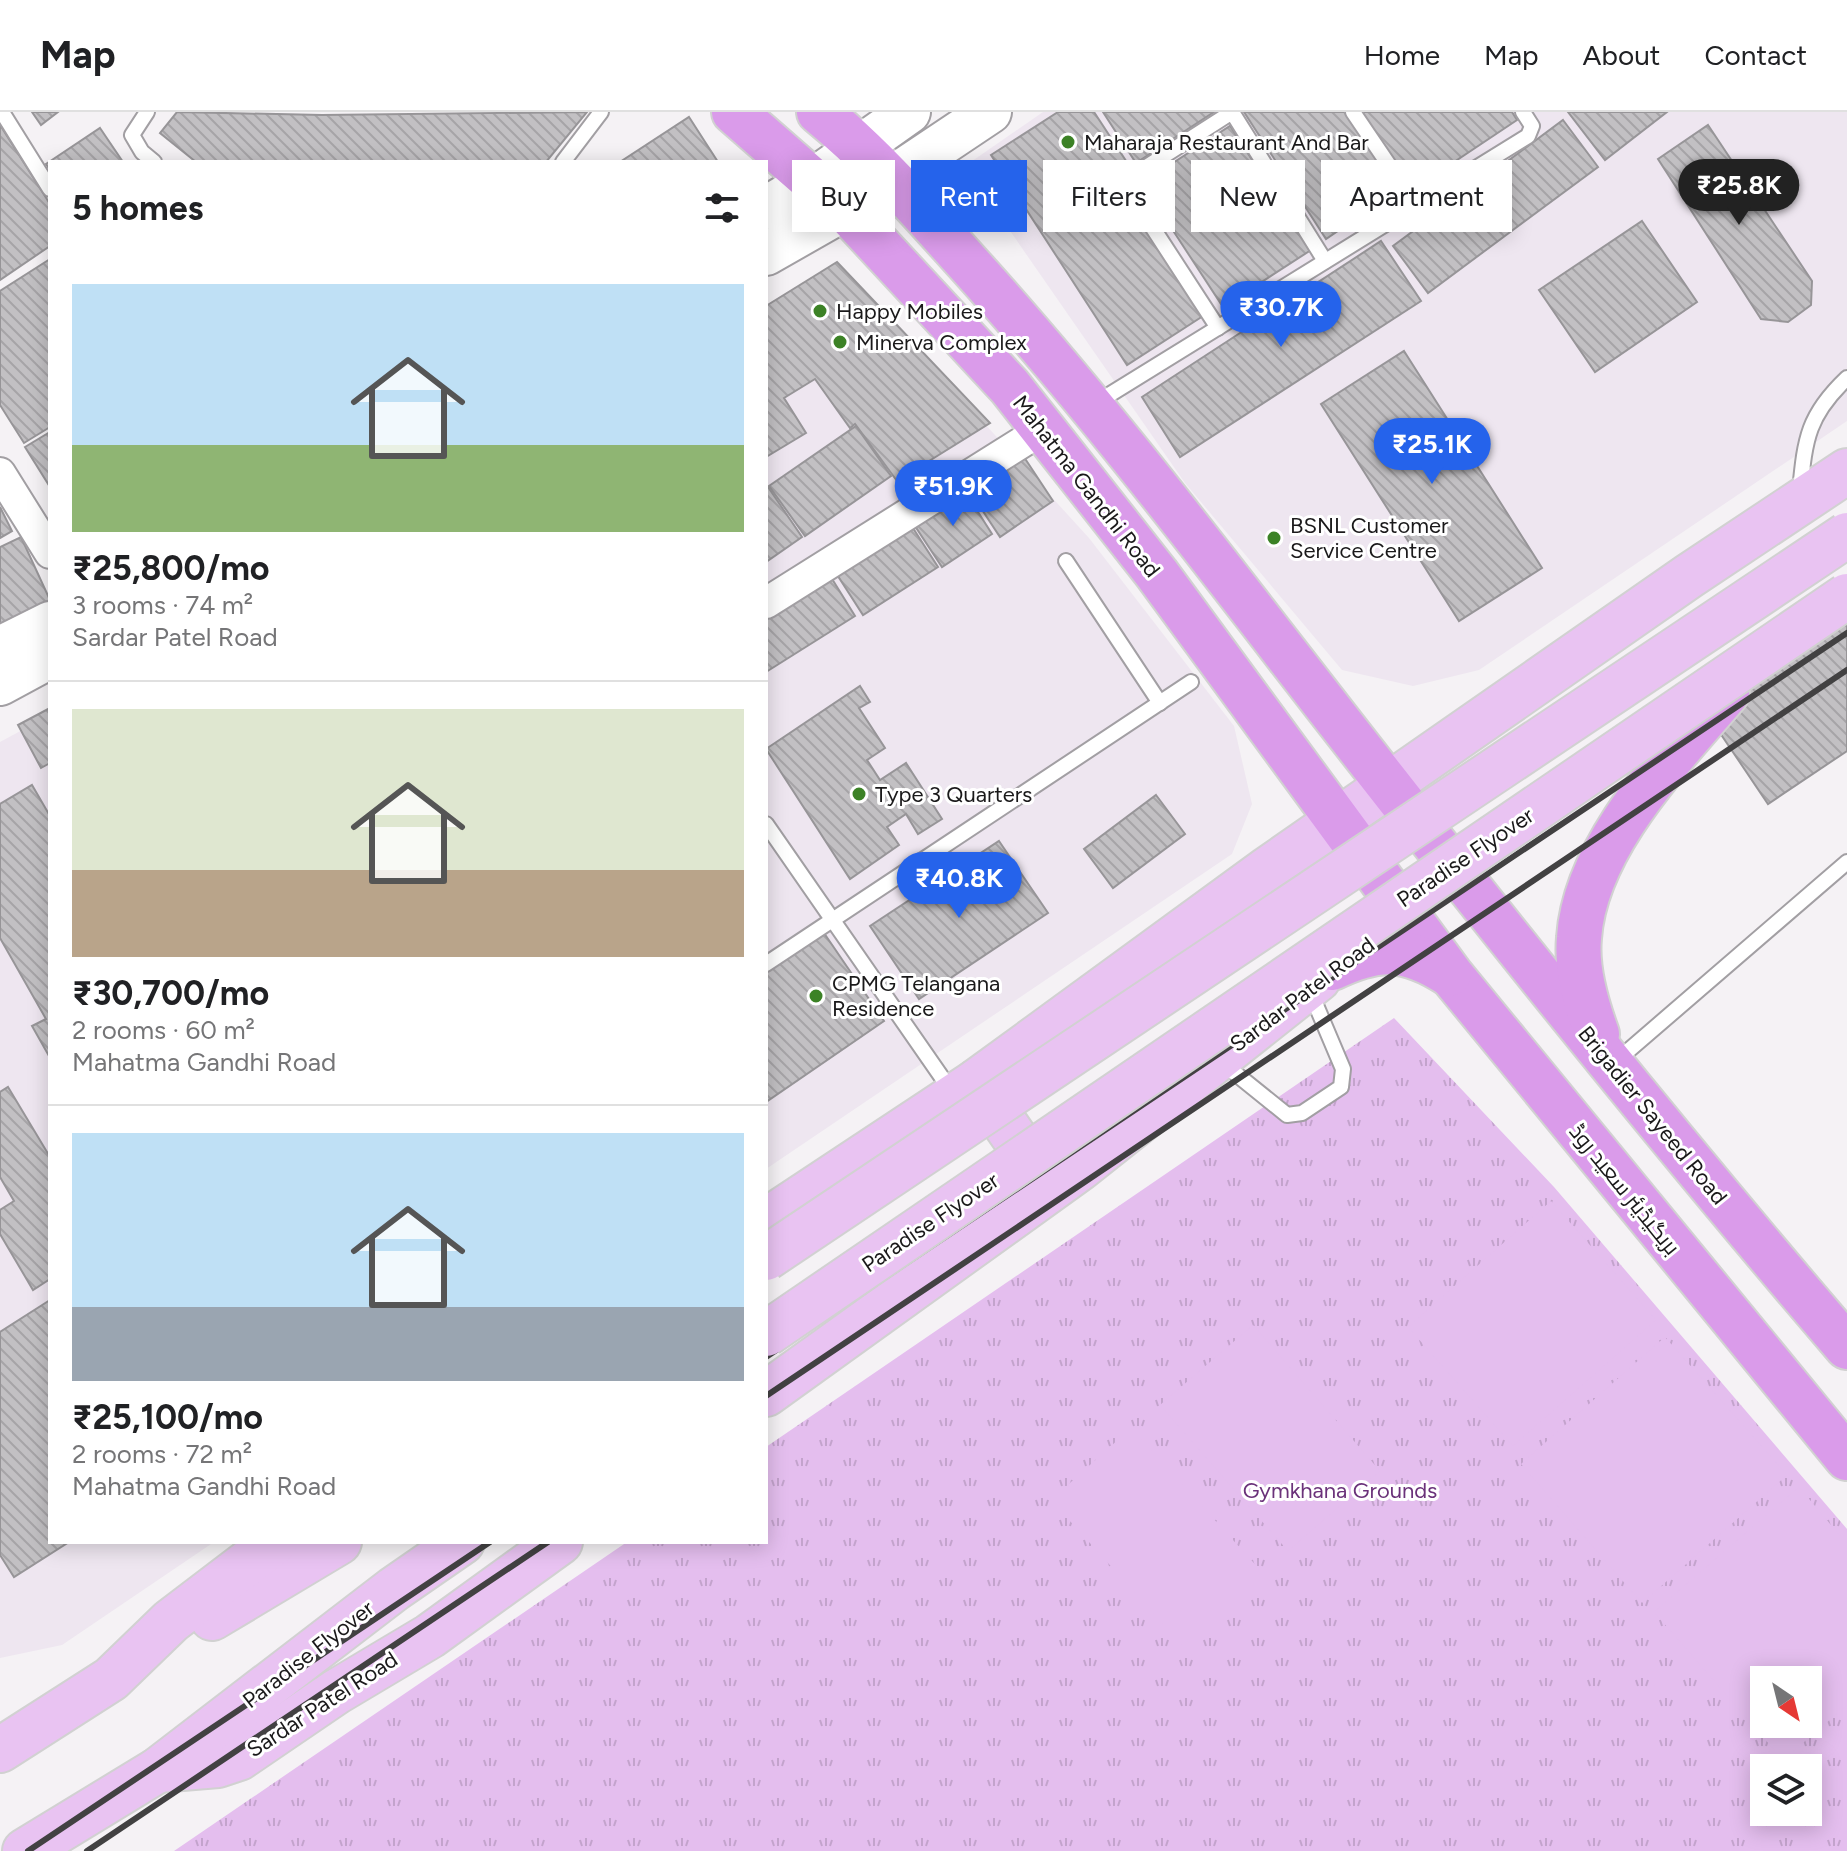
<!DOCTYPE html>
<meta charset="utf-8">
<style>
:root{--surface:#fff;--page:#f6f6f6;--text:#202124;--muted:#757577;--line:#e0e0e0;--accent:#2563eb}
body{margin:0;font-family:Figtree,Cairo,sans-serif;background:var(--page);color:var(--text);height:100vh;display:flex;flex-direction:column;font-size:30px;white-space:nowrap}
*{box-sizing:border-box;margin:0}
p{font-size:26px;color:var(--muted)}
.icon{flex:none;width:44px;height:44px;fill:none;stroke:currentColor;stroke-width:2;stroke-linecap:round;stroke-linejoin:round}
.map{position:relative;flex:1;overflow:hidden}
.drawer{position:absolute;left:48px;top:48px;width:720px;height:1384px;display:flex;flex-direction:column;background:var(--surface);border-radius:0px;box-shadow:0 4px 20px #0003}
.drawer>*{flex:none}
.banner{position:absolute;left:792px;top:48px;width:760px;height:72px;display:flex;gap:16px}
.needle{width:52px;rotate:145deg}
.fabs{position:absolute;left:1750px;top:1554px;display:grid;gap:16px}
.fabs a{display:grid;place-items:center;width:72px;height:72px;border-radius:0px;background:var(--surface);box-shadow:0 4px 20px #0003;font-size:40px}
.price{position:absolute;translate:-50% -68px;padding:0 18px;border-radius:28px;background:var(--accent);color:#fff;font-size:26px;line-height:52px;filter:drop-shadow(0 2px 4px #0008)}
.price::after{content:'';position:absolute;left:50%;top:48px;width:24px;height:18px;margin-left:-12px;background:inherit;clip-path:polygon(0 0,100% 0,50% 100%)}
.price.current{background:#222;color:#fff}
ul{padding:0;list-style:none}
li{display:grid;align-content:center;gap:16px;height:424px;padding:0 24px}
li+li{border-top:2px solid var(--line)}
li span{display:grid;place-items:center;height:248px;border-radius:0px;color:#555}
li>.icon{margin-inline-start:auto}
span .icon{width:144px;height:144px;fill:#fffc;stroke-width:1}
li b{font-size:34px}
h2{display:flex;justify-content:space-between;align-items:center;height:96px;padding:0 24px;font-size:34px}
.chip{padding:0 28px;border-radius:0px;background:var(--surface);box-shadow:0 4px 20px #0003;font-size:28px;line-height:72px}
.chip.current{background:var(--accent);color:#fff}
header{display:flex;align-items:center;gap:48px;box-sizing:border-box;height:112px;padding:0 40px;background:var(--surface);border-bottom:2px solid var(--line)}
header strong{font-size:38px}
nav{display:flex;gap:44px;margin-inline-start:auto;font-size:28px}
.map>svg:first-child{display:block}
.built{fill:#eee6f0}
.park{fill:url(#park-tufts);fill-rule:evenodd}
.pitch{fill:#e4beee;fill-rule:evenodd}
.building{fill:url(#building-back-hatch);stroke:#979598;stroke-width:2}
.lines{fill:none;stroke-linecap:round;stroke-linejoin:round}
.lane-casing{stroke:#a29fa3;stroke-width:18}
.street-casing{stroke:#a29fa3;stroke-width:34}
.secondary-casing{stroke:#a29fa3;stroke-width:46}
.primary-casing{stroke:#d1d1d1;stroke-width:48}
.highway-casing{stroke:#d1d1d1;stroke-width:48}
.lane{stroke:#fff;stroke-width:14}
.street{stroke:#fff;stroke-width:30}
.secondary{stroke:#fff;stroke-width:42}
.primary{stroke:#e9c3f2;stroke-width:44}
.highway{stroke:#da9bea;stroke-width:44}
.rail{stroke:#424142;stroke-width:6}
.primary-bridge-casing{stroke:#d1d1d1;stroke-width:48;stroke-linecap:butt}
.primary-bridge{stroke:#e9c3f2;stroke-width:44}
.poi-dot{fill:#3c8226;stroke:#fff;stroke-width:3}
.labels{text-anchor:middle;stroke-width:6;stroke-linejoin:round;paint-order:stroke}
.poi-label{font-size:22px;fill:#1a191a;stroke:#fff;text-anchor:start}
.street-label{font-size:22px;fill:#1a191a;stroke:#fff}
.park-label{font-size:22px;fill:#6b327a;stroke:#fff}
</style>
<header>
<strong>Map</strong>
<nav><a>Home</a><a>Map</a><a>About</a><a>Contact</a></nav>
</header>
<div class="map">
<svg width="1847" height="1739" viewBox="0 0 1847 1739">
<defs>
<pattern id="park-tufts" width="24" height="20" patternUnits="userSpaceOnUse" patternTransform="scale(2)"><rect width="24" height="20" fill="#e4beee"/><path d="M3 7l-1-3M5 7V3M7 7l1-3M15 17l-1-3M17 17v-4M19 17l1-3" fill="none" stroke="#c3a3cc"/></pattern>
<pattern id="building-back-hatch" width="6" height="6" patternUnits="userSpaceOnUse" patternTransform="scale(2)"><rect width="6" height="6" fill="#c2c0c3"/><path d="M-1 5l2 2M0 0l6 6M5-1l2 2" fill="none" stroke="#a6a4a7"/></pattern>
</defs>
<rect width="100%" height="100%" fill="#f5f2f5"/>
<g class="built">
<path d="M1043,0H1847V309L1479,558L1413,574L1342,558L1185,371L965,54Z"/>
<path d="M837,150L1089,426L1234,614L1252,692L1232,742L766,1057V193Z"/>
<path d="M50,603V1430H214L62,1533L0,1546V630Z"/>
</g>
<path class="park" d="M1394,906L1554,1075L1847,1417V1739H174L627,1430H766V1335ZM1764,1568H1808V1612H1764ZM1764,1656H1808V1700H1764Z"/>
<g class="pitch">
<path d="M1551,1089L1656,1208L1513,1334L1408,1215Z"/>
<path d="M1253,1213L1380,1359L1288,1439L1160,1293Z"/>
<path d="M1665,1225L1787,1363L1642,1491L1521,1352Z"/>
<path d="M1131,1316L1263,1461L1182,1533L1051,1388Z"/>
<path d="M1799,1375L1847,1432V1593L1783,1648L1654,1500ZM1764,1568H1808V1612H1764Z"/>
</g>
<g class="building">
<path d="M32,0H58L41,13Z"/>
<path d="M177,0L322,3L587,0L546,50H196L160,21Z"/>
<path d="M1058,0H1094L1130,55L1113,66L1203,204L1127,253L991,43Z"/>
<path d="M1103,0H1214L1136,51Z"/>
<path d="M1244,0H1345L1399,77L1326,127Z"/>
<path d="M1361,0H1512L1517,8L1412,78Z"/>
<path d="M1568,0H1667L1605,48Z"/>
<path d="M689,5L718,50H620Z"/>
<path d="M1563,8L1598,55L1428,181L1393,134Z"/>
<path d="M0,13L50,92V134L0,168Z"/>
<path d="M1708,13L1812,169L1811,193L1788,210L1761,207L1658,47Z"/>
<path d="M1230,14L1311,138L1223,195L1142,71Z"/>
<path d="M100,16L123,50H50V58L46,52Z"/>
<path d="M1642,109L1697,190L1595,260L1539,178Z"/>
<path d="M1381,129L1421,189L1180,345L1142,285Z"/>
<path d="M50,147V315L24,331L0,293V179Z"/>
<path d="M837,150L990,311L897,369L855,312L850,316L815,267L784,286L806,321L766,345V194Z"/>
<path d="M1404,239L1542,456L1459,509L1321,292Z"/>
<path d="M856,314L891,364L805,424L769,374Z"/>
<path d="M50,320V375L25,335Z"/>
<path d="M1020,339L1053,389L1000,425L967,375Z"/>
<path d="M766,372L802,425L766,450Z"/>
<path d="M964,378L992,422L942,455L913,411Z"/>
<path d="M0,395L12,419L0,426Z"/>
<path d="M911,413L938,455L863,503L836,461Z"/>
<path d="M21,425L50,488L0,513V435Z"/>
<path d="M829,462L855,504L766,560V502Z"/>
<path d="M1847,477V639L1768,692L1693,581Z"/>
<path d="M860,574L870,590L859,596L885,636L867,648L880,668L906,651L942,707L918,722L906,702L887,715L899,733L850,767L766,637Z"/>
<path d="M50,596V651L41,656L18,613Z"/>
<path d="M32,673L50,704L49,944L32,914L46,907L0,826V692Z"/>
<path d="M1156,683L1185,722L1113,776L1084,737Z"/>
<path d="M999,729L1048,801L919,887L870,814Z"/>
<path d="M824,821L884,909L766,990V860Z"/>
<path d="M8,975L50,1045V1167L33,1178L0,1122V1098L14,1089L0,1065V980Z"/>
<path d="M50,1188V1430H69L14,1465L0,1443V1220Z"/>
</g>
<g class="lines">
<g class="lane-casing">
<g id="lane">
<path d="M2,0L50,77"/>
<path d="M147,0L132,23L142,40L154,50"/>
<path d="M1353,0L1416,93"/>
<path d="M563,50L601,0"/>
<path d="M1218,216L1123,70L1232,0L1325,149"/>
<path d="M1096,291L1528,24L1532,14L1523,0"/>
<path d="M1800,379C1805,326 1808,303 1847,266"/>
<path d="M1066,449L1160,591"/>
<path d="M766,712L952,980"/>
<path d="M766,852L1191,570"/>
<path d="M1220,949L1287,1003L1302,1001L1341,975L1343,957L1310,879"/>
<path d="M1614,951L1847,750"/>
</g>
</g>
<g class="street-casing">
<g id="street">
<path d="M0,361L50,441"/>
<path d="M766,491L1043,317"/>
</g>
</g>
<g class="secondary-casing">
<g id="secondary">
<path d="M766,96L813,68L909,0"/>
<path d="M766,142L845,97L990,0"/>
<path d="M0,536L50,511"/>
<path d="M0,572L50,545"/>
</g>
</g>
<g class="primary-casing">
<g id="primary">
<path d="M976,970L1048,1074"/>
<path d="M766,1109L976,970L1268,757L1689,464L1847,359"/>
<path d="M766,1282L1080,1056L1318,867"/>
<path d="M212,1506L339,1430"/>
<path d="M0,1638L111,1567L171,1509L275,1430"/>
<path d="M158,1658L218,1653L239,1646L336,1580L430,1524L560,1430"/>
<path d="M25,1739L158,1658L394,1477L462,1430"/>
</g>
</g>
<g class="highway-casing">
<g id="highway">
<path d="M734,0L845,97L1010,275L1157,462L1451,863L1847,1346"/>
<path d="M819,0C873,44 919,97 966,149C1080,275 1184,409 1288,544C1469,778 1654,1010 1847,1235"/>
<path d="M1332,856C1378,834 1405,834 1449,862"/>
<path d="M1597,922C1586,892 1576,858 1579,826C1585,734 1671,647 1727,581"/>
</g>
</g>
<use href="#lane" class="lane"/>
<use href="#street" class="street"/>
<use href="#secondary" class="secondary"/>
<use href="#primary" class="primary"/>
<use href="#highway" class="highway"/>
<g class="rail">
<path d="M766,1245L1847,521"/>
<path d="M766,1284L1847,558"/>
<path d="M28,1739L490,1430"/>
<path d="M87,1739L548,1430"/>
</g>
<g class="primary-bridge-casing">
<g id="primary-bridge">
<path d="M766,1146L1847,423"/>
<path d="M766,1222L1847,484"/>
</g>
</g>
<use href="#primary-bridge" class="primary-bridge"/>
</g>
<g class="poi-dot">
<circle cx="1068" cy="30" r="8"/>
<circle cx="820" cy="199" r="8"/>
<circle cx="840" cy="230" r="8"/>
<circle cx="1274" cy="426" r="8"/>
<circle cx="859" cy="682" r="8"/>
<circle cx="816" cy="884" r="8"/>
</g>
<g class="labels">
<g class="poi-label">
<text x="1084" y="38">Maharaja Restaurant And Bar</text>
<text x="836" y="207">Happy Mobiles</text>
<text x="856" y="238">Minerva Complex</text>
<text x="1290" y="421">BSNL Customer<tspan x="1290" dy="25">Service Centre</tspan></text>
<text x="875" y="690">Type 3 Quarters</text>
<text x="832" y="879">CPMG Telangana<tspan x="832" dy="25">Residence</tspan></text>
</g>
<g class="street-label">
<text transform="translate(1087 374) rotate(52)" y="8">Mahatma Gandhi Road</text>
<text transform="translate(1465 745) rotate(-34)" y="8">Paradise Flyover</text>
<text transform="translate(1302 882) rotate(-37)" y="8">Sardar Patel Road</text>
<text transform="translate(1653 1003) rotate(51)" y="8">Brigadier Sayeed Road</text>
<text transform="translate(1625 1077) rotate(51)" y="8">بریگیڈیئر سعید روڈ</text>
<text transform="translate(930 1110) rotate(-34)" y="8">Paradise Flyover</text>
<text transform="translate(308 1542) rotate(-38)" y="8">Paradise Flyover</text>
<text transform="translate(322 1592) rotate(-33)" y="8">Sardar Patel Road</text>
</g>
<g class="park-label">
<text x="1340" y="1386">Gymkhana Grounds</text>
</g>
</g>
</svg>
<div class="fabs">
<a><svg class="needle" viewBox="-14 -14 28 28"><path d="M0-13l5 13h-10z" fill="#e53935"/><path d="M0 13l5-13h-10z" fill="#757577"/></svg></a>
<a><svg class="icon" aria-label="layers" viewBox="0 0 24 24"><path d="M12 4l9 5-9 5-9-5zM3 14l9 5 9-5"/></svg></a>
</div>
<b class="price current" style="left:1739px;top:115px">₹25.8K</b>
<b class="price" style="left:1281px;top:237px">₹30.7K</b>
<b class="price" style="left:1432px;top:374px">₹25.1K</b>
<b class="price" style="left:953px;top:416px">₹51.9K</b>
<b class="price" style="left:959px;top:808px">₹40.8K</b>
<div class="banner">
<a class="chip">Buy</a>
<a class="chip current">Rent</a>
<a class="chip">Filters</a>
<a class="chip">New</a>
<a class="chip">Apartment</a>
</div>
<section class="drawer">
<h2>5 homes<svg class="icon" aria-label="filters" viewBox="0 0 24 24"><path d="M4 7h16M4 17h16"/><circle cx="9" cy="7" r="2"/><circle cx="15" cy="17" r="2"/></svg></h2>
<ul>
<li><span style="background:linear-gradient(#bfe0f5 65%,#8fb573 0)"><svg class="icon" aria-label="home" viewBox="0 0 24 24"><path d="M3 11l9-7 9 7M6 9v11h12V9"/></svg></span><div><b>₹25,800/mo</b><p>3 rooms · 74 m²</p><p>Sardar Patel Road</p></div></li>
<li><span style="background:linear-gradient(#dfe7d0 65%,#b9a48a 0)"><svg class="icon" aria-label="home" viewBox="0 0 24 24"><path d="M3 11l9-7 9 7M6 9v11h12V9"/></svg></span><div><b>₹30,700/mo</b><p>2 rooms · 60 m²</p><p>Mahatma Gandhi Road</p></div></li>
<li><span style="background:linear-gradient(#bfe0f5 70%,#9aa5b1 0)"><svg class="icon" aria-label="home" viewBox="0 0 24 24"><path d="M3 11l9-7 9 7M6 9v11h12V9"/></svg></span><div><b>₹25,100/mo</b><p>2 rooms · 72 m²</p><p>Mahatma Gandhi Road</p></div></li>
</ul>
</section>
</div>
